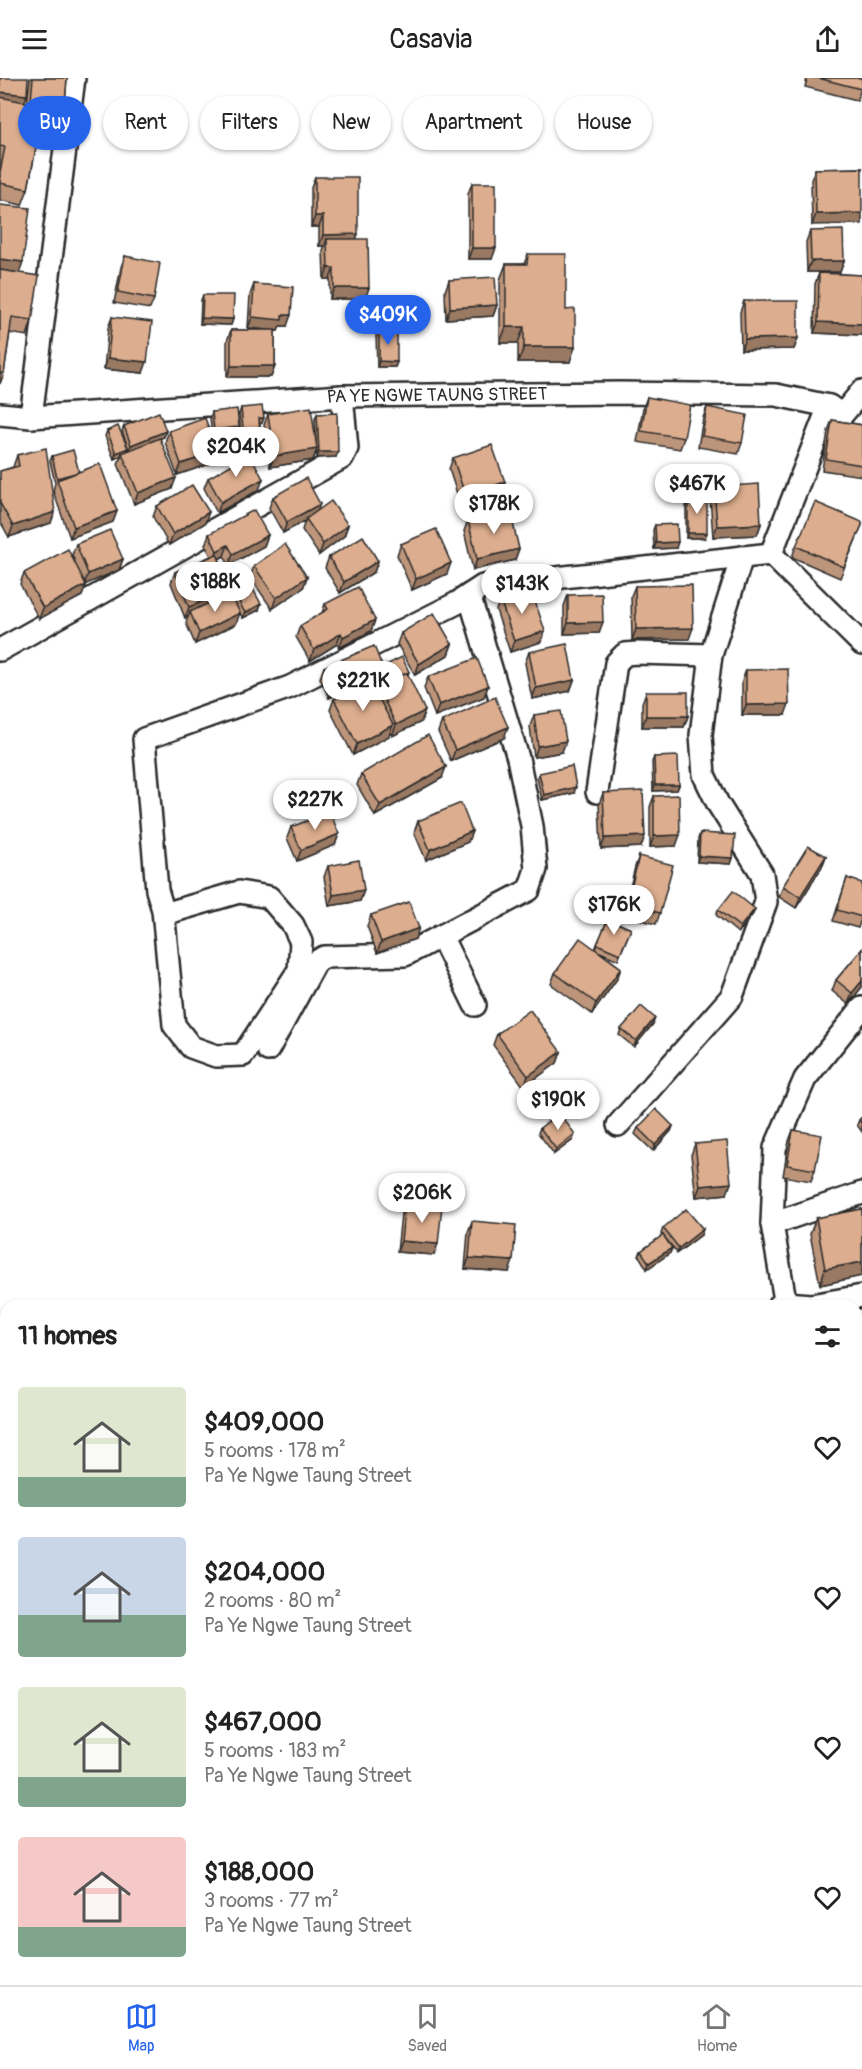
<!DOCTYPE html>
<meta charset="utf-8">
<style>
:root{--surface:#fff;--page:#f6f6f6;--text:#222;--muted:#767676;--line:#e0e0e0;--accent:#2563eb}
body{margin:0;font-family:Pangolin,sans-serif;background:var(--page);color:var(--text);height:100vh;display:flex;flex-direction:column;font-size:22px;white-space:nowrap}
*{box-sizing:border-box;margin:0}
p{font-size:20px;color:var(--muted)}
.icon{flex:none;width:33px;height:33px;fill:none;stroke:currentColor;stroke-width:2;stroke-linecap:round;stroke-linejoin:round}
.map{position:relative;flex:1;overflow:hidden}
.details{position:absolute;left:0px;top:1222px;width:862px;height:686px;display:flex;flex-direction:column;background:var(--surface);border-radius:18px 18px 0 0;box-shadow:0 2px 4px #0004}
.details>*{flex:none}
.banner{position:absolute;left:18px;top:18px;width:826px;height:54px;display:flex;gap:12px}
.price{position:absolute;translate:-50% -51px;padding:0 14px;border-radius:21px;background:#fff;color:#222;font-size:20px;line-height:39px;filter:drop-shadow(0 2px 3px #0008)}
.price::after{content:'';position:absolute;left:50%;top:36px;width:18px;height:14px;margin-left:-9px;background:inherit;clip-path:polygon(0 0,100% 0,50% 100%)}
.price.selected{background:var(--accent);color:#fff}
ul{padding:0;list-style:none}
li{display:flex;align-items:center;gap:18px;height:150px;padding:0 18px}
li span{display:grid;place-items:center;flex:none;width:168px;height:120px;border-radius:6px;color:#555}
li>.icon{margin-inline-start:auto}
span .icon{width:72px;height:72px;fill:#fffc;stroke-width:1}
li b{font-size:26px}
h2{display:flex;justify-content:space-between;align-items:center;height:72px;padding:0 18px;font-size:26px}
.tag{padding:0 21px;border-radius:27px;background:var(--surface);box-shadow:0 2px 4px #0004;font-size:21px;line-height:54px}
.tag.selected{background:var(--accent);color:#fff}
header{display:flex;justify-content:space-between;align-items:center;height:78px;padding:0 18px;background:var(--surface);font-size:27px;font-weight:600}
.dock{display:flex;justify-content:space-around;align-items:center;height:84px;border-top:2px solid var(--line);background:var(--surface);font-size:16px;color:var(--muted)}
.dock a{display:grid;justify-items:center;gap:3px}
.dock .selected{color:var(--accent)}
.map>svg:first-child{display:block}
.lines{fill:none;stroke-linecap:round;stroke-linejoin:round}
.minor-casing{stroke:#2b2b2b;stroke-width:26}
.minor{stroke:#fff;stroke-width:21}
.wall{fill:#bd957a;stroke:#2b2b2b;stroke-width:1.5}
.shaded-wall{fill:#9a7963;stroke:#2b2b2b;stroke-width:1.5}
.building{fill:#dcad8e;stroke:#2b2b2b;stroke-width:1.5}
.labels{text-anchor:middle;stroke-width:6;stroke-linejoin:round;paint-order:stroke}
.street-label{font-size:18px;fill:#2b2b2b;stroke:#fff}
</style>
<header><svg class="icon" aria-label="menu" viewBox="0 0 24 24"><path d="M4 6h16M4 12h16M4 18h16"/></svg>Casavia<svg class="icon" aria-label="share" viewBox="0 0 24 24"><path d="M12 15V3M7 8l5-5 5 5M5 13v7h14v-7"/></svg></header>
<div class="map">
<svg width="862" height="1907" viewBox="0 0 862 1907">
<rect width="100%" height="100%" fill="#fff"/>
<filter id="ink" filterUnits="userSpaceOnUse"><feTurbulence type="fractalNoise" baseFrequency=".0167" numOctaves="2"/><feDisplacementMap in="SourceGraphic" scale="12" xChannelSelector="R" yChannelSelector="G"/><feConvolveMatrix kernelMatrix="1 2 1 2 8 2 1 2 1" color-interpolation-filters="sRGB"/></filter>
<g filter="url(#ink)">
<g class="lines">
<g class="minor-casing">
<g id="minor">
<path id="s1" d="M0,336L31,339L342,318L619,315L776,317L829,328L842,337L862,313"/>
<path d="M31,339L74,0"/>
<path d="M771,476L829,328"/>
<path d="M771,476L862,566"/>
<path d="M469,517L518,680L532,748L536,791L529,812L441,858L475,927"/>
<path d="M0,572L342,380L347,370L342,318"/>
<path d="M597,714L616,585L625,576L637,575L711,577"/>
<path d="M163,832L174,947L191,969L216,978L243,977L299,892L301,864L293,847L269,819L239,814L171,834L163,832L157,812L144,661L290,609L457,525L483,508L771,476"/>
<path d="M268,972L316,884L324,879L405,877L441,858"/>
<path d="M618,1047L732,918L766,824L762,796L718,726L704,697L701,657L711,577L742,479"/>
<path d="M772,1146L862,1115"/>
<path d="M778,1228L786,1225L811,1227L862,1218"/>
<path d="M786,1228L772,1146L775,1070L805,1001L862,930"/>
<path d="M0,1457L6,1458"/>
<path d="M856,1837L862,1842"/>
<path d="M772,1902L780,1907"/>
<path d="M364,1907L366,1902"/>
</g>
</g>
<use href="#minor" class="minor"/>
</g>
<g class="wall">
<path d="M0,0L24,24L27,25L30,0H67L65,25L61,36L43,35L28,111L22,127L0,122Z"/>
<path d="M807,0H862L861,11L857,22L805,9Z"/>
<path d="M862,90L812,147L811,102L815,91Z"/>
<path d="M315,99L358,156L356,161L365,221H330V201H324L323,172L325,168H319V149H311V110Z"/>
<path d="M472,105L492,181H468V116Z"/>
<path d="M810,153L844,183L840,194H807L806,164Z"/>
<path d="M528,176L566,232L570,284H518V265H500V202L506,186H524Z"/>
<path d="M125,178L154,221L150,231L114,225L121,189Z"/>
<path d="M0,192L32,242L27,258L10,255L4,295L0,306Z"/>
<path d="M819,195L862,197V257L814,255L815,206Z"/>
<path d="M449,202L497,227L493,238L446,241L445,213Z"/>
<path d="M254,206L287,248H280L278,253H275V288L271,299H227V263L231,252H263L248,250L250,217Z"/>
<path d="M203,217L233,241L231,247L200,246L201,222Z"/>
<path d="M744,223L798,260L794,271L741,272L740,234Z"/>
<path d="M112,239L143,295L104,291L108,250Z"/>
<path d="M379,252L397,284L395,289H377L376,257Z"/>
<path d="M647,319L684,360L680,371L637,364L643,330Z"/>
<path d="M707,329L742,365L738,376L698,369L703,340Z"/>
<path d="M241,330L262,345L260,346V358L258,364L242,365L239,336Z"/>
<path d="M212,334L237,355L212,357L210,340Z"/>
<path d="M268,336L316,364L315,341L317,336L336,379L317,380V373L313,382L270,389L264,347Z"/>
<path d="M832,342L862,347V398L822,392L828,353Z"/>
<path d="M124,348L166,353L164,359L160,360L172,411L134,426L118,386L121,378L114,381L105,358L107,353L126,373L129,372L122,353Z"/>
<path d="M169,353L217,374L213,385L177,397L165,364Z"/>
<path d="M17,377L51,445L9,459L0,443V393L13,389Z"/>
<path d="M52,378L79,394L117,433L113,444L70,460L53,413L55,405L50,383Z"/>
<path d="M453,380L505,404L501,415L461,428L449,391Z"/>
<path d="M208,400L259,412L217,435L204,410Z"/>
<path d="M714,409L761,446L757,457L713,459L710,420Z"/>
<path d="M273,419L317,433L348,447L344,458L319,477L302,452L305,443L283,455L269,430Z"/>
<path d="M688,420L705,460H686V426Z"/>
<path d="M157,428L205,445L169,467L153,439Z"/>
<path d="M468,442L515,482L473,492L464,453Z"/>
<path d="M655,447L676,470L654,471L653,452Z"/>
<path d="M862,447L840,500L792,479L796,468Z"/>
<path d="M209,456L268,457L264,468L229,487L224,478L219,481L229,507L230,506L259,532L243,540L239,534L236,546L195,566L186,545L188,539L185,540L171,505L175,494L211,478L205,467Z"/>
<path d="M76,466L123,481L119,492L86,506L82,518L39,541L20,506L24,495L75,484L72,477Z"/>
<path d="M401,466L447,496L412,512L397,477Z"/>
<path d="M329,479L378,483L374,494L340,515L325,490Z"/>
<path d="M254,488L307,499L303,510L272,531L250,499Z"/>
<path d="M635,508L689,561L632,562L631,518Z"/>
<path d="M568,517L599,555L564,556V528Z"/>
<path d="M500,521L541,564L510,574L496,532Z"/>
<path d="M325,526L375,542L371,553L339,570L337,566L310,583L296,559L300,548L322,535Z"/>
<path d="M401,555L452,566L448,577L415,597L397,566Z"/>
<path d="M529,574L574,602L570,613L532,621L525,585Z"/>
<path d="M384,588L409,594L408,597L421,644L392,658L390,654L389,658L353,677L330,632L334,621L365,604L329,620L320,600L324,589L378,599L369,603L376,615L378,609L387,605L381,594Z"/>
<path d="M746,592L785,637H742V603Z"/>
<path d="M428,599L488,608L484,619L435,638L424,610Z"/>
<path d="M646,614L688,638L684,649H642V625Z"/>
<path d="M534,637L562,674L534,679L530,648Z"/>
<path d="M442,643L504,660L451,683L438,654Z"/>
<path d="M654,679L679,707L677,712L653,713L652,684Z"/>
<path d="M539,695L574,715L542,722L537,700Z"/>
<path d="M361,696L442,700L375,738L357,707Z"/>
<path d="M603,715L641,769L601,771L599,726Z"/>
<path d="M654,718L676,768L650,769V729Z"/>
<path d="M418,743L472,753L468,764L426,782L414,754Z"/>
<path d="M291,749L339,756L335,767L297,783L287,760Z"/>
<path d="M700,755L733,780L731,786L697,784L698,761Z"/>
<path d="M639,778L660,835L656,846L623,837L635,789Z"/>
<path d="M826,778L822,789L796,830L779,819L783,808Z"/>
<path d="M328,788L364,812L360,823L329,828L324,799Z"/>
<path d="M847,800L862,838L858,850L833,843Z"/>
<path d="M755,831L753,836L738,855L716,837L718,832Z"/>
<path d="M371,837L415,861L377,875L367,848Z"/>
<path d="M608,841L631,851L618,882L600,874L621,890L617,901L592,936L551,906L555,895L595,871Z"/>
<path d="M862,871V909L848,926L832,913L836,902Z"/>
<path d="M653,946L634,969L619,957L621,951Z"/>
<path d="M497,956L561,974L557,985L524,1009L493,967Z"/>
<path d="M862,1039V1054L857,1047L859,1042Z"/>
<path d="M673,1048L671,1053L653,1073L635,1056L638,1050Z"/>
<path d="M540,1050L573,1062L554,1076L538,1055Z"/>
<path d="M793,1052L815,1092L811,1103L783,1098L789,1063Z"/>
<path d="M695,1066L727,1116L696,1119L691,1077Z"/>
<path d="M405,1125L434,1177L397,1174L401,1136Z"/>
<path d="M862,1131V1198L820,1207L810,1156L816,1140Z"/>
<path d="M472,1143L509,1194L465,1191L468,1154Z"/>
<path d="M663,1150L703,1151L701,1157L677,1175L666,1161L672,1170L670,1175L647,1191L639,1178L641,1173L663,1157L661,1156Z"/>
<path d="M862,1495V1517L856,1512V1505L858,1499Z"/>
<path d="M802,1902H816L814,1905Z"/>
</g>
<g class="shaded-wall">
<path d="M0,14L27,17L23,28L0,25Z"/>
<path d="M31,22L65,25L61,36L27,33Z"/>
<path d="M862,135V146L812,147L816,136Z"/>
<path d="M315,138H323L319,149H311Z"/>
<path d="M358,156L354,167L327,161L325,168H319L323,157Z"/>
<path d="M472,170H496L492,181H468Z"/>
<path d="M0,181L23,184L19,195L0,192Z"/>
<path d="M811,183H844L840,194H807Z"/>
<path d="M328,190H334L330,201H324Z"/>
<path d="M334,210H369L365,221H330Z"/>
<path d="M497,227L493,238L446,241L450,230Z"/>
<path d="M282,237H291L287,248H280L278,253L248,250L252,239Z"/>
<path d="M202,240L233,241L231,247L200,246Z"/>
<path d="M818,244L862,246V257L814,255Z"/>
<path d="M506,249H524L518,265H500Z"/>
<path d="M798,260L794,271L741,272L745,261Z"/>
<path d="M524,269H575L570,284H518Z"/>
<path d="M108,280L147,284L143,295L104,291Z"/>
<path d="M379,283L397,284L395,289H377Z"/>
<path d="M231,288H275L271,299H227Z"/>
<path d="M259,340H264L262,345L257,346Z"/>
<path d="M239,349L237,355L212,357L214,352Z"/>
<path d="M166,353L164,359L129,373L131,367Z"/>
<path d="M260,358L258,364L242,365L244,359Z"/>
<path d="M128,370L125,376L122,375L121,378L114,381L116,375Z"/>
<path d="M317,371L313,382L270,389L274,378Z"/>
<path d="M217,374L213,385L177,397L181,386Z"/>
<path d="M319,374H338L336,379L317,380Z"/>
<path d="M176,400L172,411L134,426L138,415Z"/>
<path d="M263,401L259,412L217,435L221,424Z"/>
<path d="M505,404L501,415L461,428L465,417Z"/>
<path d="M320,426L316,437L306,441L305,443L283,455L287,444Z"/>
<path d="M117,433L113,444L70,460L74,449Z"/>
<path d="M55,434L51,445L9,459L13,448Z"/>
<path d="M209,434L205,445L169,467L173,456Z"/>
<path d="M761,446L757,457L713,459L717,448Z"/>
<path d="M348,447L344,458L319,477L323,466Z"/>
<path d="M688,455H707L705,460H686Z"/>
<path d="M268,457L264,468L229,487L233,476Z"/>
<path d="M678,464L676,470L654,471L656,465Z"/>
<path d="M228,467L224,478L213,484L217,473Z"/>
<path d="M519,471L515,482L473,492L477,481Z"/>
<path d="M123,481L119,492L84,507L88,496Z"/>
<path d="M378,483L374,494L340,515L344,504Z"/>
<path d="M451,485L447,496L412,512L416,501Z"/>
<path d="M307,499L303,510L272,531L276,520Z"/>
<path d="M86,507L82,518L39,541L43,530Z"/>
<path d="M231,511L227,522L190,534L188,539L185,540L189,529Z"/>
<path d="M261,526L259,532L243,540L245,535Z"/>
<path d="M240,535L236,546L195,566L199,555Z"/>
<path d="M375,542L371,553L339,570L343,559Z"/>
<path d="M603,544L599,555L564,556L568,545Z"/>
<path d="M693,550L689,561L632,562L636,551Z"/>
<path d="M545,553L541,564L510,574L514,563Z"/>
<path d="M341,555L337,566L310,583L314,572Z"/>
<path d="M452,566L448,577L415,597L419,586Z"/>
<path d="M382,588L378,599L329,620L333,609Z"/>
<path d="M574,602L570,613L532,621L536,610Z"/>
<path d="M488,608L484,619L435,638L439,627Z"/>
<path d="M789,626L785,637H742L746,627Z"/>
<path d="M425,633L421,644L392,658L396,647Z"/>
<path d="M646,638H688L684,649H642Z"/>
<path d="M393,647L389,658L353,677L357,666Z"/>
<path d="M508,649L504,660L451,683L455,672Z"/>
<path d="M566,663L562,674L534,679L538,668Z"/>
<path d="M446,689L442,700L375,738L380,727Z"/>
<path d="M655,707H679L677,712L653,713Z"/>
<path d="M576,709L574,715L542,722L544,717Z"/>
<path d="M472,753L468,764L426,782L430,772Z"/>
<path d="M339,756L335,767L297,783L301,772Z"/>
<path d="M680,757L676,768L650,769L654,758Z"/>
<path d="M645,758L641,769L601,771L605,760Z"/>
<path d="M699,778L733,780L731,786L697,784Z"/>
<path d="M826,778L822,789L796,830L800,819Z"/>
<path d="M364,812L360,823L329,828L333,817Z"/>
<path d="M755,831L753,836L738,855L740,849Z"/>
<path d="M419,850L415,861L377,875L381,864Z"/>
<path d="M621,890L617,901L592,936L596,925Z"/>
<path d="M862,903V909L848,926L852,915Z"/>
<path d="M655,940L653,946L634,969L636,963Z"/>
<path d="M561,974L557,985L524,1009L528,998Z"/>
<path d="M673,1048L671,1053L653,1073L655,1067Z"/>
<path d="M575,1056L573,1062L554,1076L556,1071Z"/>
<path d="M731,1105L727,1116L696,1119L700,1108Z"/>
<path d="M703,1151L701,1157L677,1175L679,1170Z"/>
<path d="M401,1163L438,1166L434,1177L397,1174Z"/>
<path d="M672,1170L670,1175L647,1191L649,1185Z"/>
<path d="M469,1180L513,1183L509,1194L465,1191Z"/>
<path d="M862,1184V1198L820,1207L825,1191Z"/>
</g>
<g class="building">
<path d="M0,0H28L27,17L0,14Z"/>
<path d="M33,0H67L65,25L31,22Z"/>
<path d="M818,0H862V7L861,11Z"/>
<path d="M0,19L44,28L28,111L0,105V94L5,69L0,68Z"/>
<path d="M862,90V135L816,136L815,91Z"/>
<path d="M315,99H358V156L323,157V138H315Z"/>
<rect x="472" y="105" width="24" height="65"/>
<path d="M0,127L30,130L23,184L0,181Z"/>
<path d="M843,152L844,183H811L810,153Z"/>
<path d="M327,161H368L369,210H334V190H328Z"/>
<path d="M528,176H566V232L575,231V269H524V249H506V186H527Z"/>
<path d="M125,178L160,185L154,221L118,214Z"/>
<path d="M0,192L39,198L32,242L12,239L4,295H0Z"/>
<path d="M819,195L862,197V246L818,244Z"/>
<path d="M495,199L497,227L450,230L449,202Z"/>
<path d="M254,206L293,209L291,237H282V242L252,239Z"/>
<path d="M203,217H234L233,241L202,240Z"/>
<path d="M744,223H798V260L745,261Z"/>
<path d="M112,239L152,244L147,284L108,280Z"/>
<rect x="231" y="252" width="44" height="36"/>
<path d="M379,252H397V284L379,283Z"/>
<path d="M647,319L690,327L684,360L641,353Z"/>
<path d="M262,328L264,340H259L260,358L244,359L241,330Z"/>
<path d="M311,329L317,371L274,378L268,336Z"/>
<path d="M707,329L747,337L742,365L702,358Z"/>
<path d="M237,331L239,349L214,352L212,334Z"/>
<path d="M159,334L166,353L131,367L124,348Z"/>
<path d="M337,335L338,374H319L317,336Z"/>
<path d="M205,340L217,374L181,386L169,353Z"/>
<path d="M832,342L862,347V387L826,381Z"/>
<path d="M118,348L128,370L116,375L107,353Z"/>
<path d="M160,360L176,400L138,415L122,375Z"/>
<path d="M492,367L505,404L465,417L453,380Z"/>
<path d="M46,370L55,434L13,448L0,425V393L19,388L17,377Z"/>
<path d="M73,372L79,394L57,400L52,378Z"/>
<path d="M250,376L263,401L221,424L208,400Z"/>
<path d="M100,386L117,433L74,449L57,402Z"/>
<path d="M306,400L320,426L287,444L273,419Z"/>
<path d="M759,406L761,446L717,448L714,409Z"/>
<path d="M192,407L209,434L173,456L157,428Z"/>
<rect x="688" y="420" width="19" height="35"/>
<path d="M331,423L348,447L323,466L306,441Z"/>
<path d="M815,424L862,444V447L844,489L796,468Z"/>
<path d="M254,432L268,457L233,476L228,467L217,473L209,456Z"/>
<path d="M510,432L519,471L477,481L468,442Z"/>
<path d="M677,446L678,464L656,465L655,447Z"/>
<path d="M436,451L451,485L416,501L401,466Z"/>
<path d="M110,452L123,481L88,496L76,466Z"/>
<path d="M363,458L378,483L344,504L329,479Z"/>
<path d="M285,466L307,499L276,520L254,488Z"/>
<path d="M68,471L86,507L43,530L24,495Z"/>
<path d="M217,476L231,511L189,529L175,494Z"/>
<path d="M246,498L261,526L245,535L230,506Z"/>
<path d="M692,507L693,550L636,551L635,508Z"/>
<path d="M358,509L375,542L343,559L341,555L314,572L300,548L328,531L325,526Z"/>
<path d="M531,511L545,553L514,563L500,521Z"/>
<path d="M230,515L240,535L199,555L190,534Z"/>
<path d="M602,516L603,544L568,545V517Z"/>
<path d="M434,535L452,566L419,586L401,555Z"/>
<path d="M567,566L574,602L536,610L529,574Z"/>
<path d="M374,568L382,588L333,609L324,589Z"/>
<path d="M402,579L409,594L390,603L384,588Z"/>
<path d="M477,580L488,608L439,627L428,599Z"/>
<path d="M788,591L789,626L746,627V592Z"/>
<path d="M407,595L425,633L396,647L378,609Z"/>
<path d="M369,602L393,647L357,666L334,621Z"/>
<rect x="646" y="614" width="42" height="24"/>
<path d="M495,619L508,649L455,672L442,643Z"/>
<path d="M561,633L566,663L538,668L534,637Z"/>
<path d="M428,657L446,689L380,727L361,696Z"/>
<path d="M678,678L679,707H655L654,679Z"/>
<path d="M572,688L576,709L544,717L539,695Z"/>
<path d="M643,713L645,758L605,760L603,715Z"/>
<path d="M679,717L680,757L654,758V718Z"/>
<path d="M461,725L472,753L430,772L418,743Z"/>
<path d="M330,734L339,756L301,772L291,749Z"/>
<path d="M700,755L735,757L733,780L699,778Z"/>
<path d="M808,768L826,778L800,819L783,808Z"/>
<path d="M639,778L673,787L660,835L627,826Z"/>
<path d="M359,782L364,812L333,817L328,788Z"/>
<path d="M847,800L862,805V839L837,832Z"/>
<path d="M733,813L755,831L740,849L718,832Z"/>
<path d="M409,824L419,850L381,864L371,837Z"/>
<path d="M608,841L631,851L620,876L597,866Z"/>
<path d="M580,860L621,890L596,925L555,895Z"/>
<path d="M862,871V903L852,915L836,902Z"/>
<path d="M641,928L655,940L636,963L621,951Z"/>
<path d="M530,932L561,974L528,998L497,956Z"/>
<path d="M656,1031L673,1048L655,1067L638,1050Z"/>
<path d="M559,1035L575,1056L556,1071L540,1050Z"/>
<path d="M862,1039V1046L859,1042Z"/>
<path d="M793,1052L822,1057L815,1092L787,1087Z"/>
<path d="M727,1063L731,1105L700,1108L695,1066Z"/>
<path d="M405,1125L442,1128L438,1166L401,1163Z"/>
<path d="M686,1131L703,1151L679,1170L663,1150Z"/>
<path d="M862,1131V1184L825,1191L816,1140Z"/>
<path d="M472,1143L516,1147L513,1183L469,1180Z"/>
<path d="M663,1157L672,1170L649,1185L641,1173Z"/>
<path d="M862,1495V1503L858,1499Z"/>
</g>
</g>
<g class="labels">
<g class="street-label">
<text dy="6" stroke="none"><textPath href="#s1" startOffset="438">PA YE NGWE TAUNG STREET</textPath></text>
</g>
</g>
</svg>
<b class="price selected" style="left:388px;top:268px">$409K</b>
<b class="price" style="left:236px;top:400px">$204K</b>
<b class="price" style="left:697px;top:437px">$467K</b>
<b class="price" style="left:494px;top:457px">$178K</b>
<b class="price" style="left:215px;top:535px">$188K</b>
<b class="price" style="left:522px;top:537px">$143K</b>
<b class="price" style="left:363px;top:634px">$221K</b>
<b class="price" style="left:315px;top:753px">$227K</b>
<b class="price" style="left:614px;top:858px">$176K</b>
<b class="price" style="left:558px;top:1053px">$190K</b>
<b class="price" style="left:422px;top:1146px">$206K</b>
<div class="banner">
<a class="tag selected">Buy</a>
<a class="tag">Rent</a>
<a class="tag">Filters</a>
<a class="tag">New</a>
<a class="tag">Apartment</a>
<a class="tag">House</a>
</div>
<section class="details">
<h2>11 homes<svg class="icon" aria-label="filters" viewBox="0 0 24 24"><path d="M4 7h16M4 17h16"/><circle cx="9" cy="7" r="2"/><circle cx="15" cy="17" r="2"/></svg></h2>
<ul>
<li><span style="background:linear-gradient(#dfe7d0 75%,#7fa58c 0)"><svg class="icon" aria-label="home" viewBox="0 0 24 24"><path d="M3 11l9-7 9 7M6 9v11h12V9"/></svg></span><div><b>$409,000</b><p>5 rooms · 178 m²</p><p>Pa Ye Ngwe Taung Street</p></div><svg class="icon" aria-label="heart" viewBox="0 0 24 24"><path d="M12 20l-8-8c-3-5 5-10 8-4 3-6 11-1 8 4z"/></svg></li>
<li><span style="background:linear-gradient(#c9d6e8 65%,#7fa58c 0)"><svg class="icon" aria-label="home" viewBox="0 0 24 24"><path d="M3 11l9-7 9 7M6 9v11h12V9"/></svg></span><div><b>$204,000</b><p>2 rooms · 80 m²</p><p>Pa Ye Ngwe Taung Street</p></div><svg class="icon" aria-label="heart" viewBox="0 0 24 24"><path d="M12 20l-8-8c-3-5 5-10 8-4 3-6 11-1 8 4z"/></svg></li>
<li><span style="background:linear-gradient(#dfe7d0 75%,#7fa58c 0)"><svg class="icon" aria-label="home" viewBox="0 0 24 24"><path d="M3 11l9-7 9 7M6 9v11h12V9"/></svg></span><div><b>$467,000</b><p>5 rooms · 183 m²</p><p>Pa Ye Ngwe Taung Street</p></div><svg class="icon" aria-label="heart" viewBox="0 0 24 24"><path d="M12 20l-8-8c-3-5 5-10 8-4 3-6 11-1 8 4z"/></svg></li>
<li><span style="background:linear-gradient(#f6c9c9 75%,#7fa58c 0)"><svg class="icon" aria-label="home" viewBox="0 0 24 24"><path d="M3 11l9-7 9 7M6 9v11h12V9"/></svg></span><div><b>$188,000</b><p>3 rooms · 77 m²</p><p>Pa Ye Ngwe Taung Street</p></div><svg class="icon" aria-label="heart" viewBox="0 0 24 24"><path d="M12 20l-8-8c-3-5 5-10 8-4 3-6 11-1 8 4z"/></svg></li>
</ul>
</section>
</div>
<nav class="dock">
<a class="selected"><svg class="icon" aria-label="map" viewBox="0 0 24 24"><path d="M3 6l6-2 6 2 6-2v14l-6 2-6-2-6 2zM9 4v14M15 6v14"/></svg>Map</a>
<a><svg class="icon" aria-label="saved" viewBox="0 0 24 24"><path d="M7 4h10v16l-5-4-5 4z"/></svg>Saved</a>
<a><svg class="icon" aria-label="home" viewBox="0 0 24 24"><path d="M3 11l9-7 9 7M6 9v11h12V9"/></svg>Home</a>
</nav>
